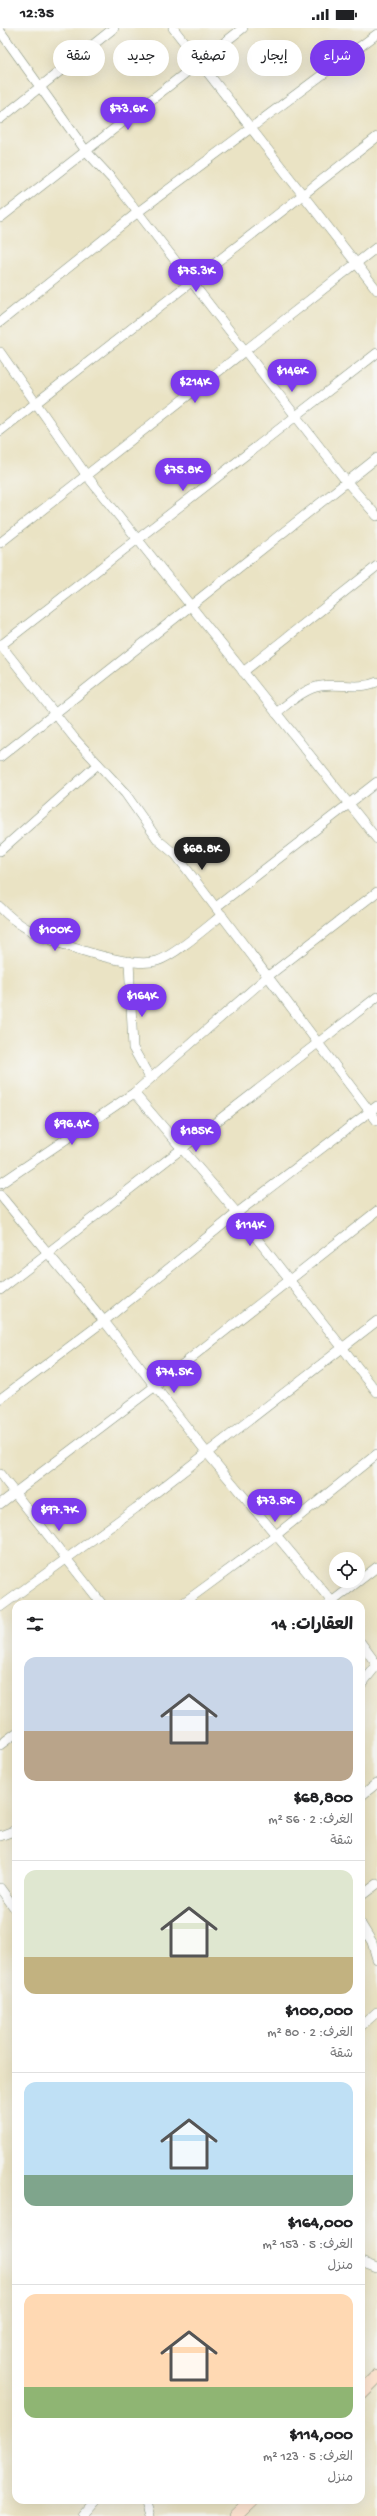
<!DOCTYPE html>
<html lang="ar">
<meta charset="utf-8">
<style>
:root{--surface:#fff;--page:#f2f2f2;--text:#202124;--muted:#757577;--line:#e0e0e0;--accent:#7c3aed}
body{margin:0;font-family:"Gochi Hand","Playpen Sans Arabic",sans-serif;background:var(--page);color:var(--text);direction:rtl;height:100vh;display:flex;flex-direction:column;font-size:15px;white-space:nowrap}
*{box-sizing:border-box;margin:0}
p{font-size:13px;color:var(--muted)}
.icon{flex:none;width:22px;height:22px;fill:none;stroke:currentColor;stroke-width:2;stroke-linecap:round;stroke-linejoin:round}
.map{position:relative;flex:1;overflow:hidden;direction:ltr}
.drawer{position:absolute;left:12px;top:1572px;width:353px;height:904px;display:flex;flex-direction:column;background:var(--surface);border-radius:12px;box-shadow:0 4px 16px #0002;direction:rtl}
.drawer>*{flex:none}
.guide{position:absolute;left:12px;top:12px;width:353px;height:36px;direction:rtl;display:flex;gap:8px}
.fabs{position:absolute;left:329px;top:1524px;display:grid;gap:8px}
.fabs a{display:grid;place-items:center;width:36px;height:36px;border-radius:50%;background:var(--surface);box-shadow:0 4px 16px #0002;font-size:20px}
.price{position:absolute;translate:-50% -34px;padding:0 9px;border-radius:14px;background:var(--accent);color:#fff;font-size:13px;line-height:26px;filter:drop-shadow(0 1px 2px #0008)}
.price::after{content:'';position:absolute;left:50%;top:24px;width:12px;height:9px;margin-left:-6px;background:inherit;clip-path:polygon(0 0,100% 0,50% 100%)}
.price.active{background:#222;color:#fff}
ul{padding:0;list-style:none}
li{display:grid;align-content:center;gap:8px;height:212px;padding:0 12px}
li+li{border-top:1px solid var(--line)}
li span{display:grid;place-items:center;height:124px;border-radius:12px;color:#555}
li>.icon{margin-inline-start:auto}
span .icon{width:72px;height:72px;fill:#fffc;stroke-width:1}
li b{font-size:17px}
h2{display:flex;justify-content:space-between;align-items:center;height:48px;padding:0 12px;font-size:17px}
.pill{padding:0 14px;border-radius:18px;background:var(--surface);box-shadow:0 4px 16px #0002;font-size:14px;line-height:36px}
.pill.active{background:var(--accent);color:#fff}
.status{display:flex;justify-content:space-between;align-items:center;height:28px;padding:0 20px;background:var(--surface);direction:ltr}
.status svg{height:11px;fill:currentColor}
.map>svg:first-child{display:block}
.lines{fill:none;stroke-linecap:round;stroke-linejoin:round}
.street-casing{stroke:#84907c;stroke-width:10}
.secondary-casing{stroke:#84907c;stroke-width:14}
.street{stroke:#fff;stroke-width:9}
.secondary{stroke:#fde4d1;stroke-width:13}
</style>
<div class="status"><b>12:35</b><svg viewBox="0 0 49 12"><path d="M0 12V9h3v3zM5 12V6h3v6zM10 12V3h3v9zM15 12V0h3v12zM26 1h20v11H26zM47 4h2v5h-2z"/></svg></div>
<div class="map">
<svg width="377" height="2488" viewBox="0 0 377 2488">
<rect width="100%" height="100%" fill="#f6f6f2"/>
<filter id="ink" filterUnits="userSpaceOnUse"><feTurbulence type="fractalNoise" baseFrequency=".025" numOctaves="2"/><feDisplacementMap in="SourceGraphic" scale="8" xChannelSelector="R" yChannelSelector="G"/><feConvolveMatrix kernelMatrix="1 2 1 2 8 2 1 2 1" color-interpolation-filters="sRGB"/></filter>
<filter id="wash" filterUnits="userSpaceOnUse"><feTurbulence type="fractalNoise" baseFrequency=".012" numOctaves="4" result="noise"/><feDisplacementMap in="SourceGraphic" scale="16" xChannelSelector="R" yChannelSelector="G"/><feGaussianBlur stdDeviation="0.9" result="paint"/><feColorMatrix in="noise" values="0 0 0 0 0 0 0 0 0 0 0 0 0 0 0 0 0 1.4 0 .05"/><feComposite in="paint" operator="in"/></filter>
<g filter="url(#wash)">
<rect width="100%" height="100%" fill="#eae3c4"/>
</g>
<g filter="url(#ink)">
<g class="lines">
<g class="street-casing">
<g id="street">
<path d="M173,0L377,262"/>
<path d="M0,3L86,123L112,151L346,453L377,488"/>
<path d="M0,91L114,0"/>
<path d="M0,190L243,0"/>
<path d="M0,294L138,184L377,6"/>
<path d="M0,324L87,448L377,811"/>
<path d="M0,403L377,109"/>
<path d="M0,515L377,219"/>
<path d="M0,616L75,711L125,765L158,812L176,827L377,1093"/>
<path d="M0,618L377,325"/>
<path d="M243,644L377,538"/>
<path d="M276,685C289,675 305,660 321,658C340,655 359,662 377,654"/>
<path d="M0,729L377,430"/>
<path d="M0,823L98,736"/>
<path d="M0,879C9,889 20,897 31,903C57,916 130,941 157,933C174,928 207,899 222,887"/>
<path d="M216,879L377,754"/>
<path d="M129,933L133,1020L150,1050"/>
<path d="M134,1065L237,1185L377,1364"/>
<path d="M0,1156L134,1065L267,949L377,864"/>
<path d="M0,1167L104,1293L207,1425L334,1576"/>
<path d="M0,1262L377,969"/>
<path d="M0,1371L104,1293L237,1185L377,1078"/>
<path d="M0,1446L102,1576"/>
<path d="M0,1476L154,1359L377,1183"/>
<path d="M182,1576L276,1507L377,1426"/>
<path d="M329,1576L377,1539"/>
<path d="M0,1579L136,1480L377,1293"/>
<path d="M361,1615L377,1637"/>
<path d="M361,1657L377,1637"/>
<path d="M0,1717L16,1705"/>
<path d="M361,1768L377,1755"/>
<path d="M0,1808L16,1802"/>
<path d="M0,1860L16,1882"/>
<path d="M361,1868L377,1856"/>
<path d="M361,1896L372,1914L377,1931"/>
<path d="M361,1998L377,1984"/>
<path d="M361,2234L377,2240"/>
<path d="M145,2472L150,2488"/>
<path d="M82,2488L96,2472"/>
</g>
</g>
<g class="secondary-casing">
<g id="secondary">
<path d="M361,2365L377,2349"/>
<path d="M235,2488L252,2472"/>
</g>
</g>
<use href="#street" class="street"/>
<use href="#secondary" class="secondary"/>
</g>
</g>
</svg>
<div class="fabs">
<a><svg class="icon" aria-label="locate" viewBox="0 0 24 24"><circle cx="12" cy="12" r="6"/><path d="M12 2v4M12 18v4M2 12h4M18 12h4"/></svg></a>
</div>
<b class="price" style="left:128px;top:103px">$73.6K</b>
<b class="price" style="left:196px;top:265px">$75.3K</b>
<b class="price" style="left:292px;top:365px">$146K</b>
<b class="price" style="left:195px;top:376px">$214K</b>
<b class="price" style="left:183px;top:464px">$75.8K</b>
<b class="price active" style="left:202px;top:843px">$68.8K</b>
<b class="price" style="left:55px;top:924px">$100K</b>
<b class="price" style="left:142px;top:990px">$164K</b>
<b class="price" style="left:72px;top:1118px">$96.4K</b>
<b class="price" style="left:196px;top:1125px">$185K</b>
<b class="price" style="left:250px;top:1219px">$114K</b>
<b class="price" style="left:174px;top:1366px">$74.5K</b>
<b class="price" style="left:275px;top:1495px">$73.5K</b>
<b class="price" style="left:59px;top:1504px">$97.7K</b>
<div class="guide">
<a class="pill active">شراء</a>
<a class="pill">إيجار</a>
<a class="pill">تصفية</a>
<a class="pill">جديد</a>
<a class="pill">شقة</a>
</div>
<section class="drawer">
<h2>العقارات: 14<svg class="icon" aria-label="filters" viewBox="0 0 24 24"><path d="M4 7h16M4 17h16"/><circle cx="9" cy="7" r="2"/><circle cx="15" cy="17" r="2"/></svg></h2>
<ul>
<li><span style="background:linear-gradient(#c9d6e8 60%,#b9a48a 0)"><svg class="icon" aria-label="home" viewBox="0 0 24 24"><path d="M3 11l9-7 9 7M6 9v11h12V9"/></svg></span><div><b>$68,800</b><p>الغرف: 2 · 56 m²</p><p>شقة</p></div></li>
<li><span style="background:linear-gradient(#dfe7d0 70%,#c2b280 0)"><svg class="icon" aria-label="home" viewBox="0 0 24 24"><path d="M3 11l9-7 9 7M6 9v11h12V9"/></svg></span><div><b>$100,000</b><p>الغرف: 2 · 80 m²</p><p>شقة</p></div></li>
<li><span style="background:linear-gradient(#bfe0f5 75%,#7fa58c 0)"><svg class="icon" aria-label="home" viewBox="0 0 24 24"><path d="M3 11l9-7 9 7M6 9v11h12V9"/></svg></span><div><b>$164,000</b><p>الغرف: 5 · 153 m²</p><p>منزل</p></div></li>
<li><span style="background:linear-gradient(#ffd9b3 75%,#8fb573 0)"><svg class="icon" aria-label="home" viewBox="0 0 24 24"><path d="M3 11l9-7 9 7M6 9v11h12V9"/></svg></span><div><b>$114,000</b><p>الغرف: 5 · 123 m²</p><p>منزل</p></div></li>
</ul>
</section>
</div>
